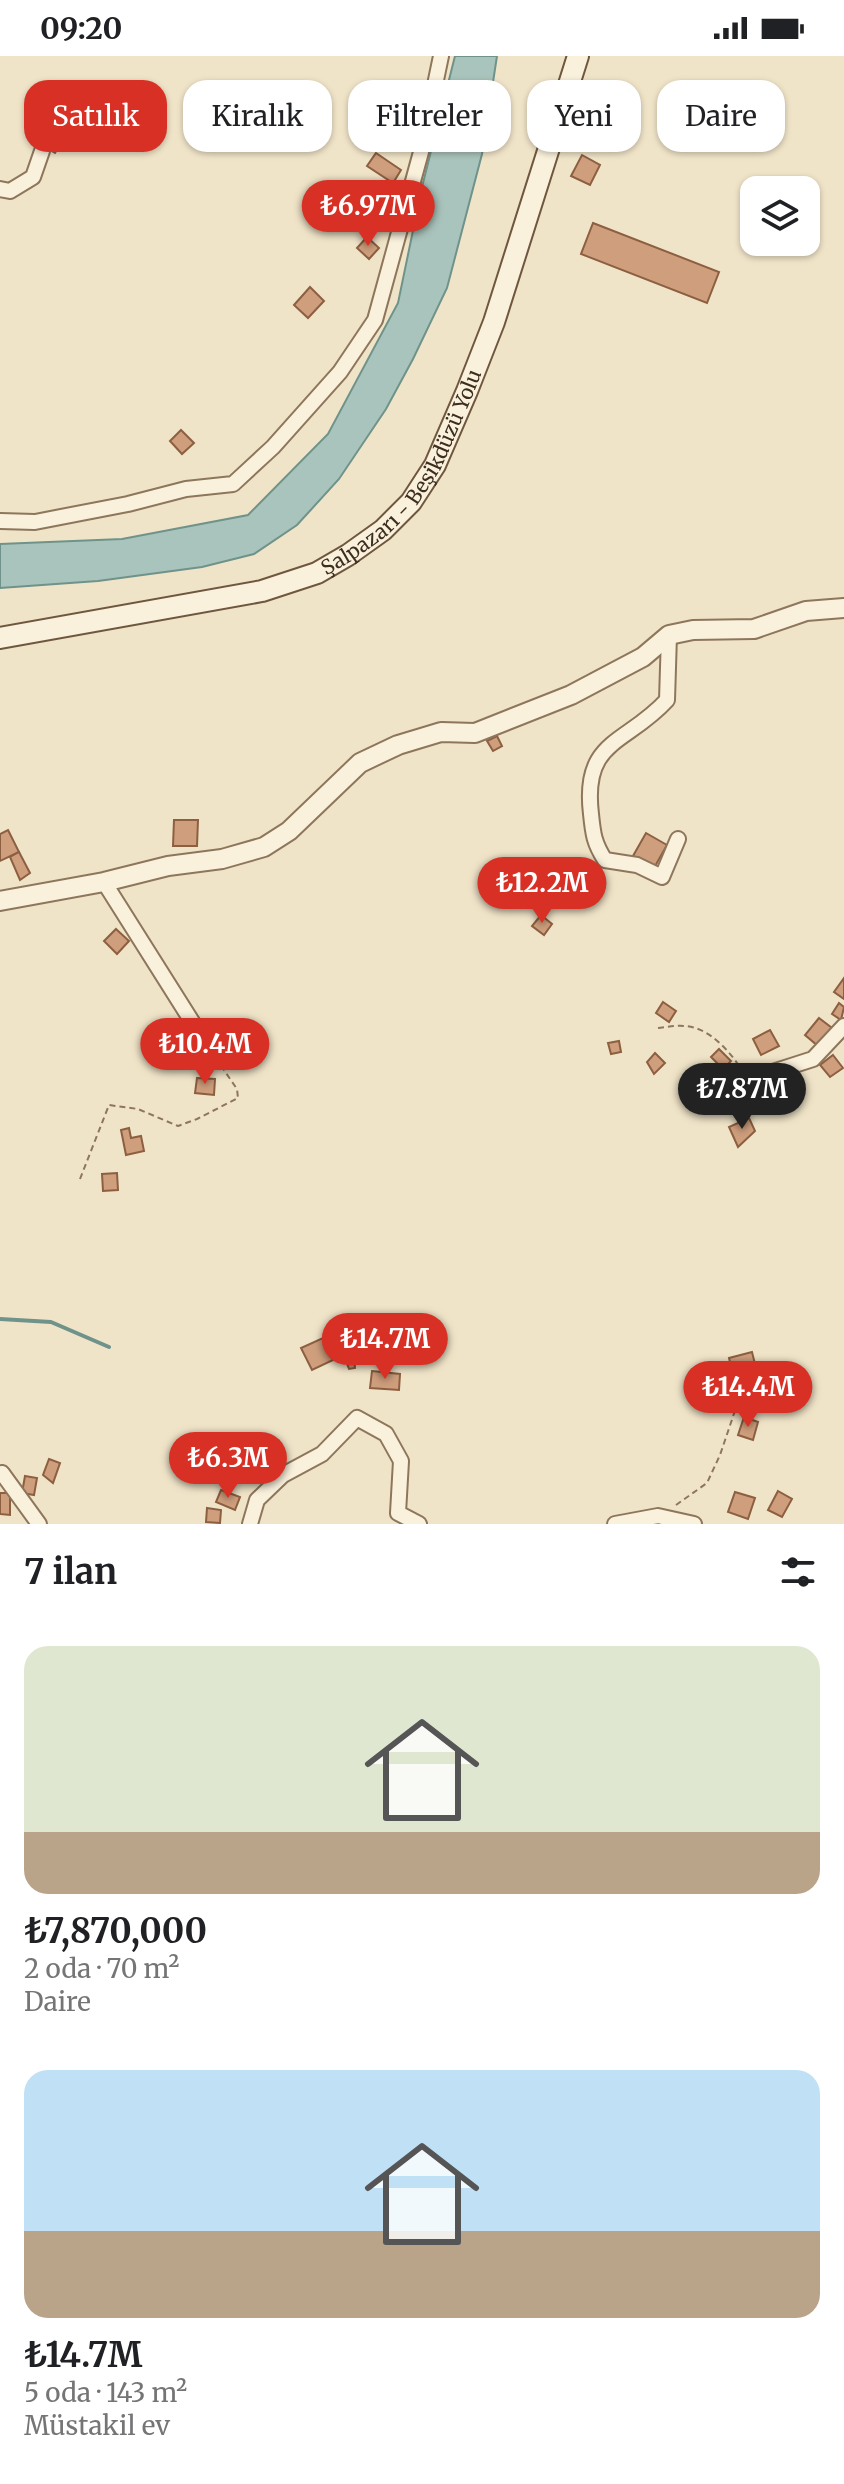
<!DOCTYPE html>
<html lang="tr">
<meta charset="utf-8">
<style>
:root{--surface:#fff;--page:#f2f2f2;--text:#202124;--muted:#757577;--accent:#d93025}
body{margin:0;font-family:Merriweather,serif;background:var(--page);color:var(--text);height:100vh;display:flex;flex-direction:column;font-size:30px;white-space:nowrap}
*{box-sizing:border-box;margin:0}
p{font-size:26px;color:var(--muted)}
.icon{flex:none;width:44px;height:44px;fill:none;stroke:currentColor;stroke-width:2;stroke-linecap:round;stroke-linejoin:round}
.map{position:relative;height:1468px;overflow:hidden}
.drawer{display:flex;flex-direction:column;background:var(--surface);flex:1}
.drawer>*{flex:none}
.hud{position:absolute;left:24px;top:24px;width:796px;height:72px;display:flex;gap:16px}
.controls{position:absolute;left:740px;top:120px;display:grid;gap:16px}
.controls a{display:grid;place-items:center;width:80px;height:80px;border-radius:16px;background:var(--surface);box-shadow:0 2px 6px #0004;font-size:40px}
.price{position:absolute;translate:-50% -68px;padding:0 18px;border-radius:28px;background:var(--accent);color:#fff;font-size:26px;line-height:52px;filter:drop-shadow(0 2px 4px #0008)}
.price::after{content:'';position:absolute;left:50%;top:48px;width:24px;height:18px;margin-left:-12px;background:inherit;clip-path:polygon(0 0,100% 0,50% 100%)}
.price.on{background:#222;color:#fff}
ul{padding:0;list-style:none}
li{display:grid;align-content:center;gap:16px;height:424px;padding:0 24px}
li span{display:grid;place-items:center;height:248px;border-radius:24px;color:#555}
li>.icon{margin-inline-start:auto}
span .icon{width:144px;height:144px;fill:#fffc;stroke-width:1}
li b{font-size:34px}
h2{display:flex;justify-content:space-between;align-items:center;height:96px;padding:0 24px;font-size:34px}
.pill{padding:0 28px;border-radius:24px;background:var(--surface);box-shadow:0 2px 6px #0004;font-size:28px;line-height:72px}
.pill.on{background:var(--accent);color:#fff}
.status{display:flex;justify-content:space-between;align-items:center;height:56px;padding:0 40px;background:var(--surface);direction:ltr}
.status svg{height:22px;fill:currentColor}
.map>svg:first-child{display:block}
.water{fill:#a9c4bc;stroke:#6f938a;stroke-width:2}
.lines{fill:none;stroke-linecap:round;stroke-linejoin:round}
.stream{stroke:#6f938a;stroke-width:4}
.building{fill:#cf9f7d;stroke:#8d5f41;stroke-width:2}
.minor-casing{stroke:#8d765c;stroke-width:18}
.tertiary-casing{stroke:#8d765c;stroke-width:22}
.secondary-casing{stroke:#6f573f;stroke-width:24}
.path{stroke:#8d765c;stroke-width:2;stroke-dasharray:6 4;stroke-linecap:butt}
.minor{stroke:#faf1dc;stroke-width:14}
.tertiary{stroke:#faf1dc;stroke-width:18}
.secondary{stroke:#faf1dc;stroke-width:20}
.labels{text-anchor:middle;stroke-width:7;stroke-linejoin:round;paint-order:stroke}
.street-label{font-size:20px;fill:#3d2e20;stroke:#f7eed8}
</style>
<div class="status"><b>09:20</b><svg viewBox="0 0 49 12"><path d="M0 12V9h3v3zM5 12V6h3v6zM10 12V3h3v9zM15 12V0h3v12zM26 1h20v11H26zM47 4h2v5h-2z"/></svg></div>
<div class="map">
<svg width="844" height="1468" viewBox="0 0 844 1468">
<rect width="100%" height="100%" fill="#f0e4c8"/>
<path class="water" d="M455,0H497L482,98L447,232L413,303L386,353L339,423L297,469L254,498L202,511L98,525L0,532V488L122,483L248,459L328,378L398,247L422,131Z"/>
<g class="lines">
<path class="stream" d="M0,1263L51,1266L109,1291"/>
</g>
<g class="building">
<path d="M50,62L69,75L55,97L35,85Z"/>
<path d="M376,97L401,114L393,127L367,110Z"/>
<path d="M582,99L600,109L590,129L571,120Z"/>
<path d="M593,167L719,216L707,247L581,198Z"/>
<path d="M367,181L379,192L369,203L357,192Z"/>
<path d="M310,231L324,245L308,262L294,249Z"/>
<path d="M181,374L194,387L182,398L170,385Z"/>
<path d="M497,680L502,690L493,695L487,685Z"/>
<path d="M174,764H198L197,790H173Z"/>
<path d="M8,774L19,796L0,805V778Z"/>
<path d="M646,777L667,789L654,812L633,800Z"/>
<path d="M19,796L30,817L20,824L10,801Z"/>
<path d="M541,859L552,868L544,879L532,870Z"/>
<path d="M116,873L129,885L117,898L104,885Z"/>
<path d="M844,922V943L834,936Z"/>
<path d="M663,946L676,955L669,966L656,957Z"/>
<path d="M839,947L844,951L841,964L832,958Z"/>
<path d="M819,962L832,972L818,990L805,979Z"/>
<path d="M770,974L779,990L761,999L753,983Z"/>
<path d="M619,985L621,996L611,998L608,987Z"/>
<path d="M719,993L731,1005L723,1013L711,1001Z"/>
<path d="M655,997L665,1007L654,1018L647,1006Z"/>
<path d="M833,999L843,1012L830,1021L820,1009Z"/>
<path d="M731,1020L741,1029L733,1039L722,1030Z"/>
<path d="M197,1022L215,1023L214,1039L195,1037Z"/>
<path d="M749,1062L755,1075L738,1091L729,1071Z"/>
<path d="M129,1072L131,1082L141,1080L144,1095L126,1099L121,1074Z"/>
<path d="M117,1117L118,1134L103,1135L102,1118Z"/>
<path d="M323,1282L333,1304L312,1314L301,1292Z"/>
<path d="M375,1282L377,1299L358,1301L357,1284Z"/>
<path d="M353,1293L355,1312L349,1313L346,1305L338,1306L337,1295Z"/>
<path d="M752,1296L756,1312L733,1318L729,1302Z"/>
<path d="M372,1315L400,1318L399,1334L370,1332Z"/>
<path d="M718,1327L729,1331L723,1345L713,1341Z"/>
<path d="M744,1361L758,1366L753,1384L738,1379Z"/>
<path d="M49,1403L60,1407L53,1427L43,1419Z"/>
<path d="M25,1420L37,1422L34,1439L22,1437Z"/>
<path d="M221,1434L240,1441L235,1454L216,1446Z"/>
<path d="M778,1435L792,1443L782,1461L768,1454Z"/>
<path d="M735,1436L755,1442L748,1463L728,1456Z"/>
<path d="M0,1437H10V1459L0,1458Z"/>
<path d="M207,1452L221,1454L220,1467L206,1466Z"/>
</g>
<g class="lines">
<g class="minor-casing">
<g id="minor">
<path d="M0,133L10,135L33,121L42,95"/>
<path d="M0,465L35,466L128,448L186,433L233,428L273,391L340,316L375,264L421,96L441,0"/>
<path d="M669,579L667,644C626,689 582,683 591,758C593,778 594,787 605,804L637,809L662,821L678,783"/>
<path d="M104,826L208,991"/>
<path d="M747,1048L748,1024L813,1003L844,970"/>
<path d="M2,1417L39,1468"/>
<path d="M250,1468L257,1444L283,1419L322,1398L357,1362L386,1378L401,1405L398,1457L419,1468"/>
<path d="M615,1468L658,1460L694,1468"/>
</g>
</g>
<g class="tertiary-casing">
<path id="tertiary" d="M0,845L104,826L168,810L222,803L264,791L289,775L360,707L398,689L441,676L475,677L571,639L643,601L669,579L693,574L754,573L806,555L844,552"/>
</g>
<g class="secondary-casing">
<g id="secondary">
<path id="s1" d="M0,582L262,535L317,517L348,499L383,474L411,446L435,409L467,335L494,266L578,0"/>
</g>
</g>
<g class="path">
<path d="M658,972C667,971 676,969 685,970C708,971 730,995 741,1013"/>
<path d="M80,1123L109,1049L138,1053L178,1070L197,1063L238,1042L237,1033L215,1001"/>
<path d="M676,1449L707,1427L720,1399L743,1331"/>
</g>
<use href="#minor" class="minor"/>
<use href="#tertiary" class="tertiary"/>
<use href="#secondary" class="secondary"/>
</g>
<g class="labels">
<g class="street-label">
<text dy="7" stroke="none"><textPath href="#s1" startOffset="460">Şalpazarı - Beşikdüzü Yolu</textPath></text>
</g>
</g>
</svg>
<div class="controls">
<a><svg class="icon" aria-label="layers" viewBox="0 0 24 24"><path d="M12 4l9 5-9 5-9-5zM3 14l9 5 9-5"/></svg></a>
</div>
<b class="price" style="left:368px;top:192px">₺6.97M</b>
<b class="price" style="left:542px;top:869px">₺12.2M</b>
<b class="price" style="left:205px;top:1030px">₺10.4M</b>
<b class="price on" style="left:742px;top:1075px">₺7.87M</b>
<b class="price" style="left:385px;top:1325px">₺14.7M</b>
<b class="price" style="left:748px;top:1373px">₺14.4M</b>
<b class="price" style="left:228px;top:1444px">₺6.3M</b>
<div class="hud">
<a class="pill on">Satılık</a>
<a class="pill">Kiralık</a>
<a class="pill">Filtreler</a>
<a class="pill">Yeni</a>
<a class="pill">Daire</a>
</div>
</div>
<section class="drawer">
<h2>7 ilan<svg class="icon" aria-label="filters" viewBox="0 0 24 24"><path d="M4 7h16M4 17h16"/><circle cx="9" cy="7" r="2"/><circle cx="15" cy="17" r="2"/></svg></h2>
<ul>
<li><span style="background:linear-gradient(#dfe7d0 75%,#b9a48a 0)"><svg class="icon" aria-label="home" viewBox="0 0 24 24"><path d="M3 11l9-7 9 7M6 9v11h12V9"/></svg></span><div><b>₺7,870,000</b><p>2 oda · 70 m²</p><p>Daire</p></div></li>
<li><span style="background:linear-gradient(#bfe0f5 65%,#b9a48a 0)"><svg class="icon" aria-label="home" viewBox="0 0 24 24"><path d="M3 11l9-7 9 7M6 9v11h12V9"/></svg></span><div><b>₺14.7M</b><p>5 oda · 143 m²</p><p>Müstakil ev</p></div></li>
</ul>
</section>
